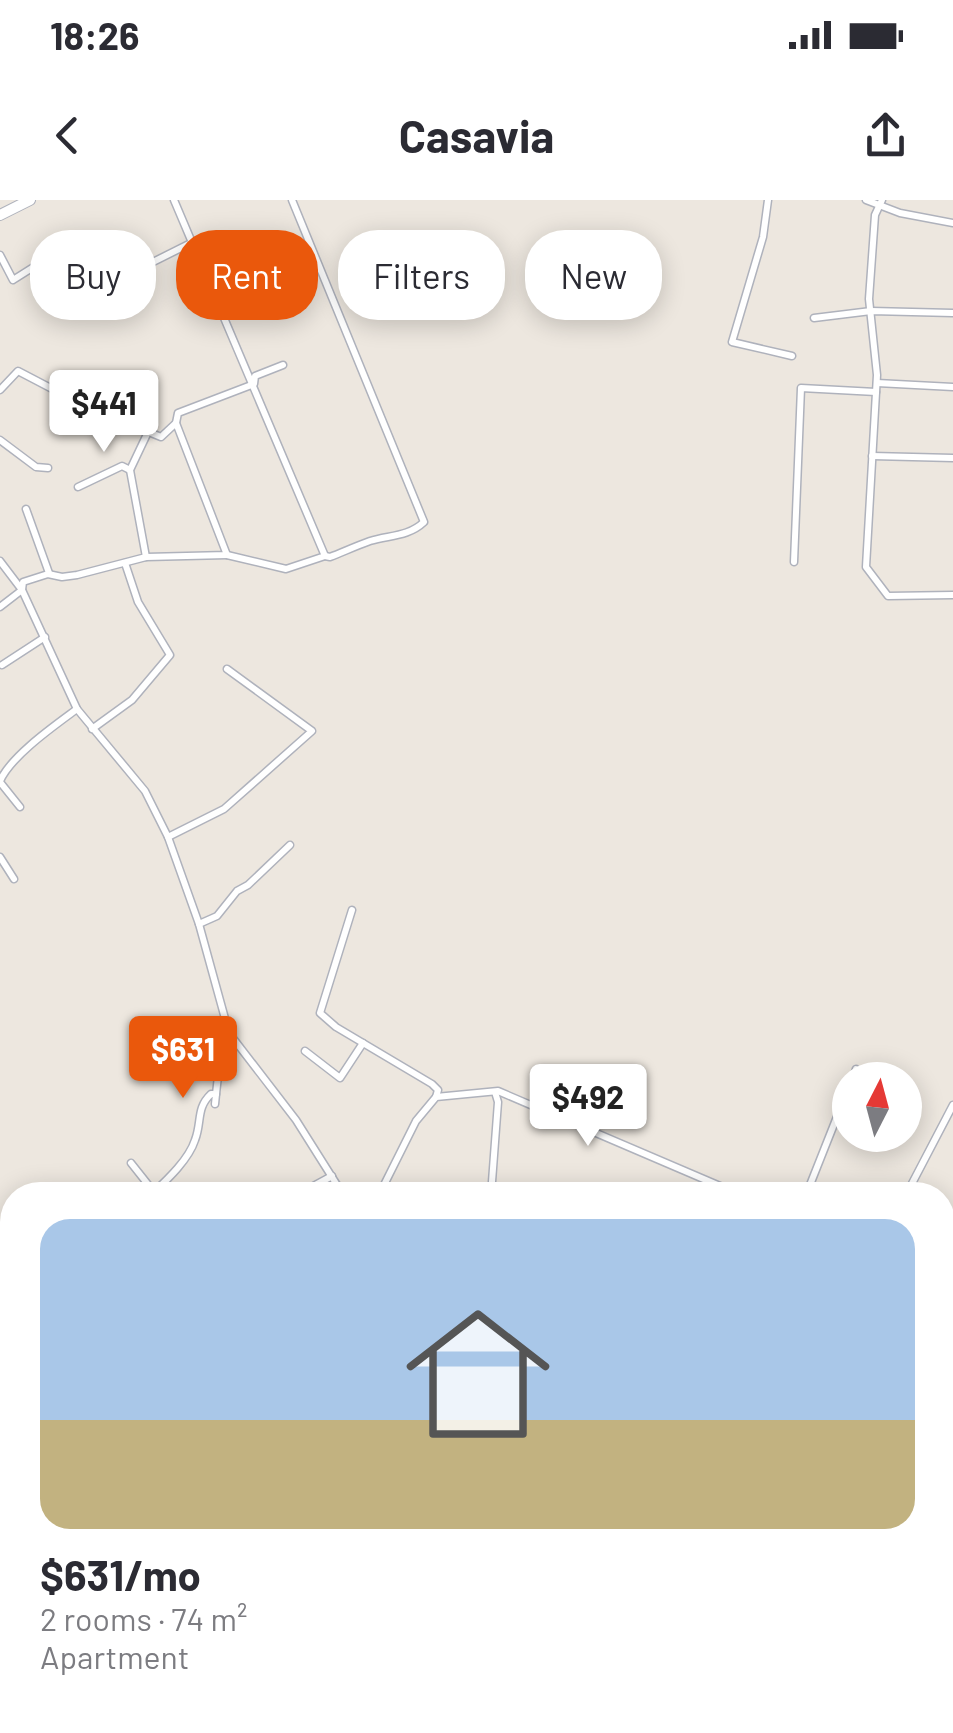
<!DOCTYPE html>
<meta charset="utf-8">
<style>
:root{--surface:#fff;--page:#f7f7f7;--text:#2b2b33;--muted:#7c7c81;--line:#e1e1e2;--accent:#ea580c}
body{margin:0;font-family:Barlow,sans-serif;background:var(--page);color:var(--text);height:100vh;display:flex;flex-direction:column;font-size:38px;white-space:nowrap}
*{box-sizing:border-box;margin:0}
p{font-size:32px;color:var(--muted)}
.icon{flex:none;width:55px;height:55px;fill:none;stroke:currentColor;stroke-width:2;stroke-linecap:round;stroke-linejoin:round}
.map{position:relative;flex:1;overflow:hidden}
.details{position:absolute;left:0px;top:982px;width:955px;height:552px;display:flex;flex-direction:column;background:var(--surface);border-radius:40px 40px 0 0;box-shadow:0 5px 25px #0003}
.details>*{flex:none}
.hud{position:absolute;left:30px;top:30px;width:895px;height:90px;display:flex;gap:20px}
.needle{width:65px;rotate:6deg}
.tools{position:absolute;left:832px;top:862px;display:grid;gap:20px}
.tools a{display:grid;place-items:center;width:90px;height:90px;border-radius:50%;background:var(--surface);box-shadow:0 5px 25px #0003;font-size:50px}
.price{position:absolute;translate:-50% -85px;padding:0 22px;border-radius:10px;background:#fff;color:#222;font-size:32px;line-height:65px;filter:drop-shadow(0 2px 5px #0008)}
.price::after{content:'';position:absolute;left:50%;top:60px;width:30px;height:22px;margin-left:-15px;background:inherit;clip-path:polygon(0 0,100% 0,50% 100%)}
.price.on{background:var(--accent);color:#fff}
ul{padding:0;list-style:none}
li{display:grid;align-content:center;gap:20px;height:530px;padding:0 40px}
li+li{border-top:2px solid var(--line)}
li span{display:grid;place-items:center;height:310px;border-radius:30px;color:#555}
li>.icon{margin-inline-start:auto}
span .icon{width:180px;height:180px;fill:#fffc;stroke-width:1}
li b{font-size:42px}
.chip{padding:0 35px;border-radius:40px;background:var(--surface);box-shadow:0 5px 25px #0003;font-size:35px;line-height:90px}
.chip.on{background:var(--accent);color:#fff}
.status{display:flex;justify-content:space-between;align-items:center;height:70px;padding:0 50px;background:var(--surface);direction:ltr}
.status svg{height:28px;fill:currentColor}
header{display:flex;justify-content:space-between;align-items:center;height:130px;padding:0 40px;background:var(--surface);font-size:45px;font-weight:700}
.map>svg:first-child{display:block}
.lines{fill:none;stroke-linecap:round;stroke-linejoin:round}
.minor-casing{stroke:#afb2bc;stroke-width:9}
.secondary-casing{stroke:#afb2bc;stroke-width:12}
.minor{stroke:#fff;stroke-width:6}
.secondary{stroke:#fff;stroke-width:10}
</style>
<div class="status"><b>18:26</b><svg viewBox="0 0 49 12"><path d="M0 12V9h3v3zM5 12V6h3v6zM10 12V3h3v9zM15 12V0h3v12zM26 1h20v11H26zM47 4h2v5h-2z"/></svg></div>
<header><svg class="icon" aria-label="back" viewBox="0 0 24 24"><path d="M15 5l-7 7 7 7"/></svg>Casavia<svg class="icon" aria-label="share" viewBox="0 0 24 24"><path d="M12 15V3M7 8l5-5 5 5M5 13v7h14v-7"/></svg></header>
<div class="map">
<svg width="953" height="1533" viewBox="0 0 953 1533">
<rect width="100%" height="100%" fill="#ede7df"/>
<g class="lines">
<g class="minor-casing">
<g id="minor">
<path d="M174,0L325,356L286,369L227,355"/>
<path d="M292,0L424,322C408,337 389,335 370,341C356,346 343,352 330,357L325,356"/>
<path d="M768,0L763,37L732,142L792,156"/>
<path d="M866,0L900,13L953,23"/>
<path d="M882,0L875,15L869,99L877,175L866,367L888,396L953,395"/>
<path d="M0,55L13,80L32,68L50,93L72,75L104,95L114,91L141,68L193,42"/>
<path d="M814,118L871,111L953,113"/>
<path d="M877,183L953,187"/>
<path d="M0,190L18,171L85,206L161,237L176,223L227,355L146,357"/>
<path d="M176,223L178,213L254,184L255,176L283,165"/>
<path d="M0,240L36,267L48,268"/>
<path d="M872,256L953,258"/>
<path d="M78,287L122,266L130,270"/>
<path d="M26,309L49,373"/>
<path d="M0,361L22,390L77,509L145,591L168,637L199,724L229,833L296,920L337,985L359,995"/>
<path d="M794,362L801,188L876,192"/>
<path d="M0,407L22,390L23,382L48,374L62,377L77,375L146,357L130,270L148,232"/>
<path d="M2,465L45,437"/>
<path d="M92,529L132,500L170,455L138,402L125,363"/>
<path d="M0,581C11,556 54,526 77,509"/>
<path d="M0,582L20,607"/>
<path d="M168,637L224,609L312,531L227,469"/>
<path d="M0,657L14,679"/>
<path d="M352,710L320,813L336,827L432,884L438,890L436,897"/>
<path d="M199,724L217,716L237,691L248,685L290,645"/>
<path d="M305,851L340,878L363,843"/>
<path d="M852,880L856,869"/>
<path d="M215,904L216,894"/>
<path d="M131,963L154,992C168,979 189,959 195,940C202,922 196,908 211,894H216L221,849L229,833"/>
<path d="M297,995L332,976"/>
<path d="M379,995L416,921L436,897L498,891L741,995"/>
<path d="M491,995L498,902L495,892"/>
<path d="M806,995L850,884"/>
<path d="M906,995L953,905"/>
<path d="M942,1075L953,1056"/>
<path d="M942,1080L953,1085"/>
<path d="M0,1189L12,1195"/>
<path d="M942,1453L953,1438"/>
<path d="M328,1522L344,1533"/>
<path d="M206,1533L210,1522"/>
<path d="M881,1533L890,1522"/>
</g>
</g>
<g class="secondary-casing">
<path id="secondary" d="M0,15L30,0"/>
</g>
<use href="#minor" class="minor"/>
<use href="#secondary" class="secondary"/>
</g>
</svg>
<div class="tools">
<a><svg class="needle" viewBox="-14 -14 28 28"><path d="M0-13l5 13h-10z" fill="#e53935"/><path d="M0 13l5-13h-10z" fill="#7c7c81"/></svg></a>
</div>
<b class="price" style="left:104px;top:255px">$441</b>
<b class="price on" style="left:183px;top:901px">$631</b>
<b class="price" style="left:588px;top:949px">$492</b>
<div class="hud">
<a class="chip">Buy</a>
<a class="chip on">Rent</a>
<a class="chip">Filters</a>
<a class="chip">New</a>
</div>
<section class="details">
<ul>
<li><span style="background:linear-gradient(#a9c7e8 65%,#c2b280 0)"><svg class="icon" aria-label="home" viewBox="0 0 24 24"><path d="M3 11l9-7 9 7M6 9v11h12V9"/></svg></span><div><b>$631/mo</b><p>2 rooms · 74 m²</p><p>Apartment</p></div></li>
</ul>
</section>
</div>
